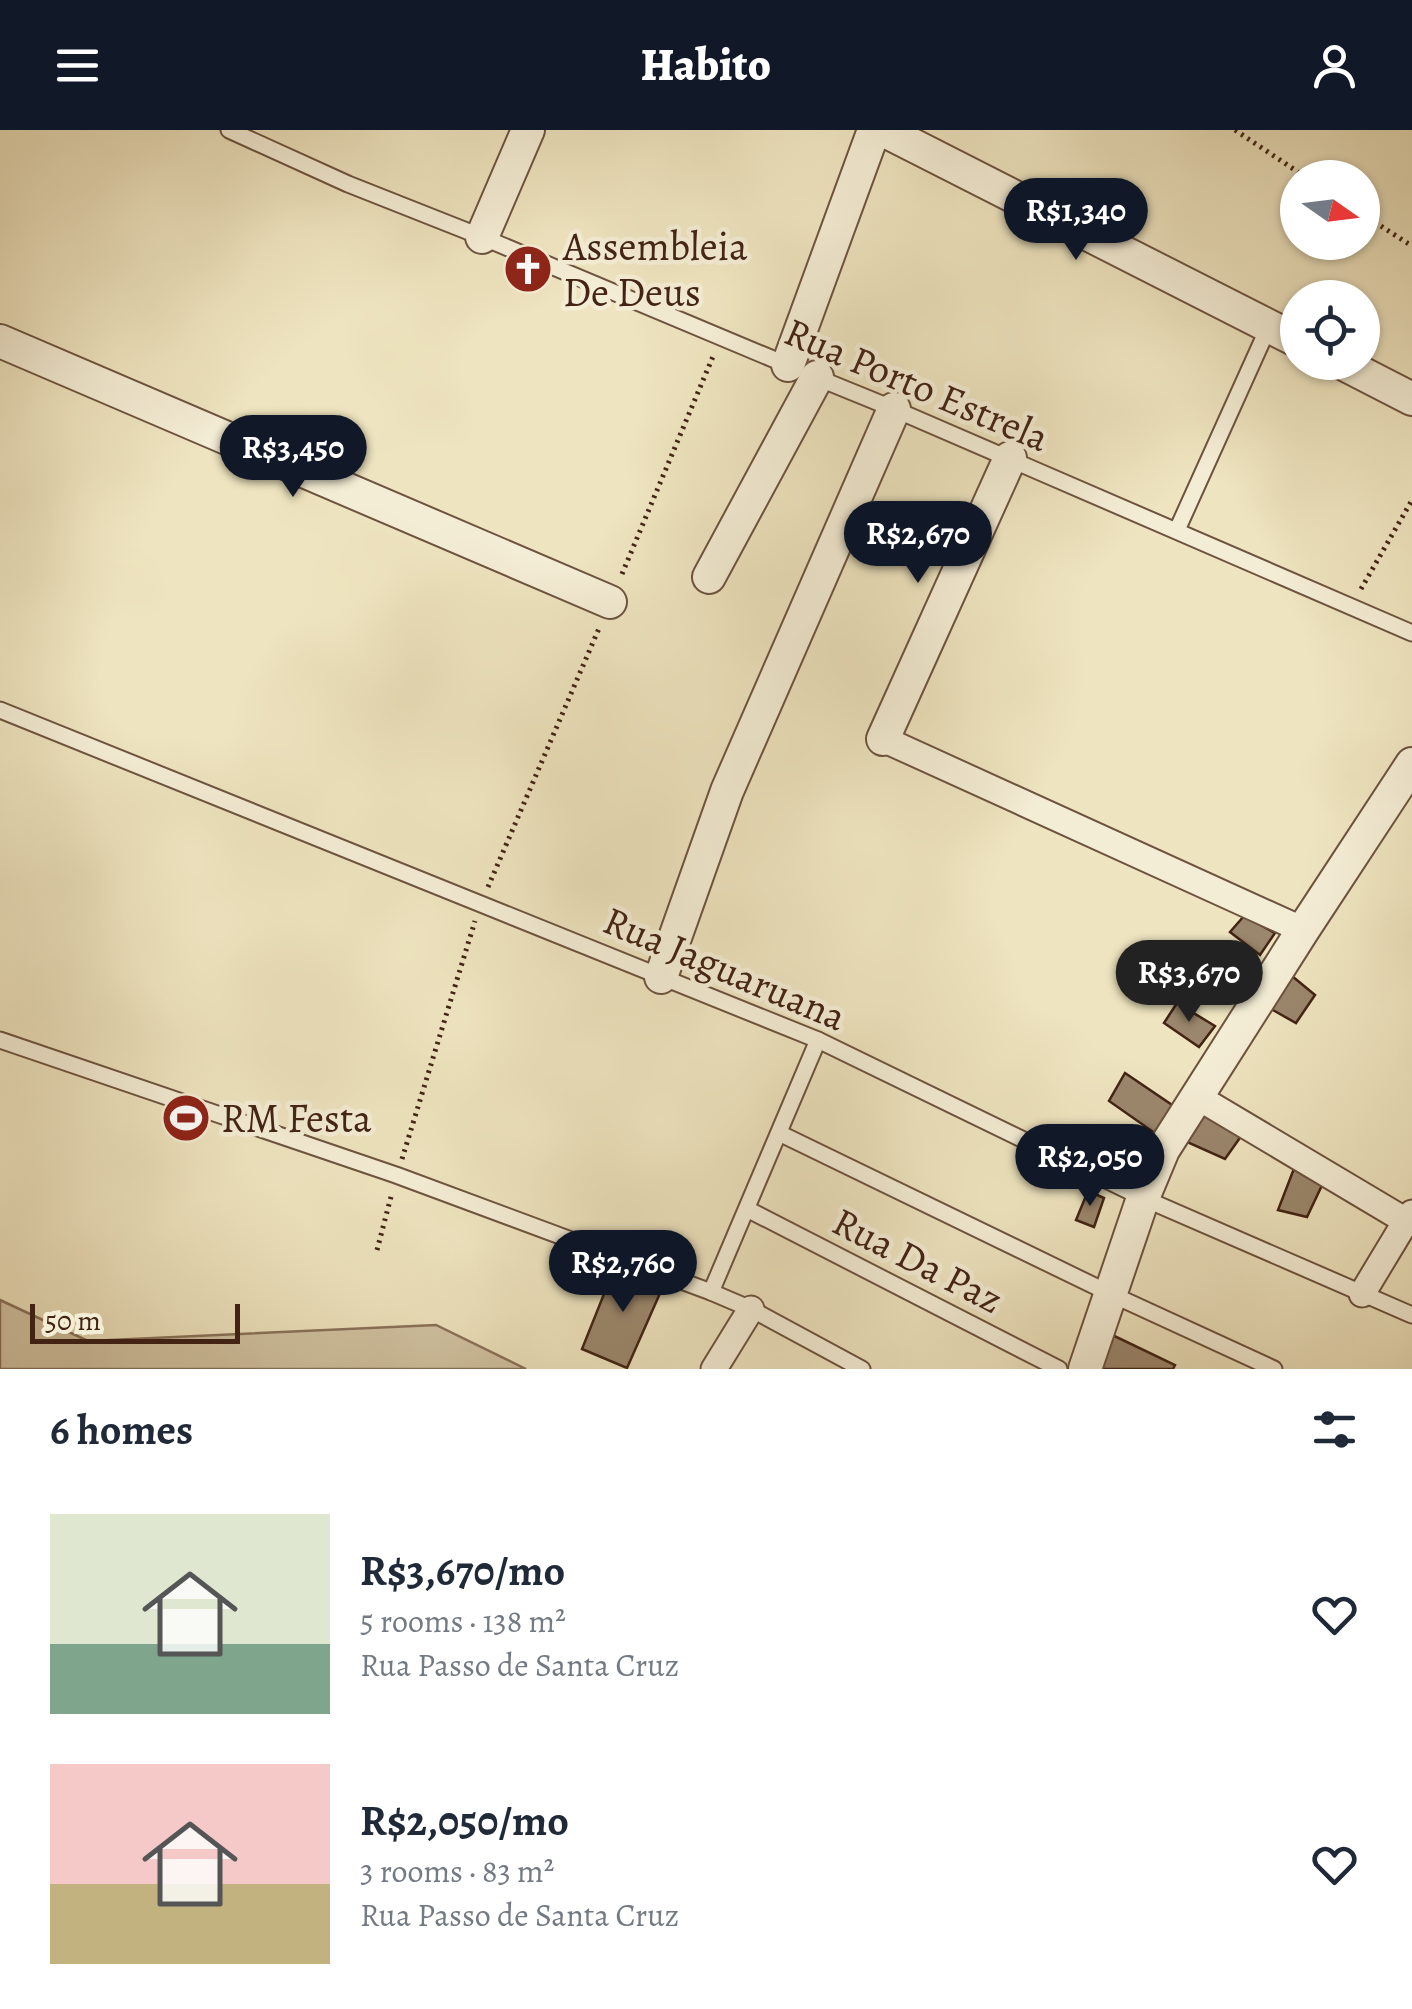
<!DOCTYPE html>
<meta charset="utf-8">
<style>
:root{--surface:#fff;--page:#f2f2f3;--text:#1f2937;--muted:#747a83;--accent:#111827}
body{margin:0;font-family:Alegreya,serif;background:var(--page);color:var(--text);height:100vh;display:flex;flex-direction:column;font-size:38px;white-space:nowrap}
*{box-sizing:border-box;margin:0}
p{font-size:32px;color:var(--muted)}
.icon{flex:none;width:55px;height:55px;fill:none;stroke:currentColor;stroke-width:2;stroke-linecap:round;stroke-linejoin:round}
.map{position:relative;height:1239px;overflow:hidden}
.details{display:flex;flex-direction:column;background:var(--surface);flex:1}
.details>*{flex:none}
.needle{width:65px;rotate:104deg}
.fabs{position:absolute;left:1280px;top:30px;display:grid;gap:20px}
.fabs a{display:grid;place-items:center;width:100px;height:100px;border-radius:50%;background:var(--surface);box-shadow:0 2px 8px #0004;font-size:50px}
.scale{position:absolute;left:30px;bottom:25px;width:210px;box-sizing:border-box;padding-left:10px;border:5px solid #422314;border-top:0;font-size:28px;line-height:35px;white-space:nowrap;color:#422314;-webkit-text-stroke:8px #f4edd5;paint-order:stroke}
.price{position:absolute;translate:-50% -85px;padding:0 22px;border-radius:35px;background:var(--accent);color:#fff;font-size:32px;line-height:65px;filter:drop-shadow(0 2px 5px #0008)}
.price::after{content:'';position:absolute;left:50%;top:60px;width:30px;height:22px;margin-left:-15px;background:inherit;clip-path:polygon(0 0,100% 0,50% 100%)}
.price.current{background:#222;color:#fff}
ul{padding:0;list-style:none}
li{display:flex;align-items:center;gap:30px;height:250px;padding:0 50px}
li span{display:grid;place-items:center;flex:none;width:280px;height:200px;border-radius:0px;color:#555}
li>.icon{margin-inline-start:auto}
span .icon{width:120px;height:120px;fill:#fffc;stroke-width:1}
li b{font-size:42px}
h2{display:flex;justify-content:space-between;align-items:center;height:120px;padding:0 50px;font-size:42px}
header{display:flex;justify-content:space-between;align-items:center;height:130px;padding:0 50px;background:var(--accent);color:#fff;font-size:45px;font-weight:800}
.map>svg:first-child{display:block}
.green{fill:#d1c3a2;stroke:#8a735b;stroke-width:2.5}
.building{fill:#9b876d;stroke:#422314;stroke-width:2.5}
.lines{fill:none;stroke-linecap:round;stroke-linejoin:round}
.service-casing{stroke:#6d533f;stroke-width:19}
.pedestrian-casing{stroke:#6d533f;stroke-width:29}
.minor-casing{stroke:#6d533f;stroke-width:36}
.path{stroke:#422314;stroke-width:5;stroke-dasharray:2.5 5;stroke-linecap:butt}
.service{stroke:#f4edd5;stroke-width:15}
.pedestrian{stroke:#f4edd5;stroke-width:25}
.minor{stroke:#f4edd5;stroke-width:32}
.labels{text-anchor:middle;stroke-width:9;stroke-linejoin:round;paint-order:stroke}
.poi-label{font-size:40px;fill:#422314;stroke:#f4edd5;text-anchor:start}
.street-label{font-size:40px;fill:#422314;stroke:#f4edd5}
</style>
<header><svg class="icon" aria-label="menu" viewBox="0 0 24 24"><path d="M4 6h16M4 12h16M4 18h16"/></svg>Habito<svg class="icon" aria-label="person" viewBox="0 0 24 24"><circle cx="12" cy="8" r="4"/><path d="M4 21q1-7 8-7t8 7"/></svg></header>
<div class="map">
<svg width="1412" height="1239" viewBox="0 0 1412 1239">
<rect width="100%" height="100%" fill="#eee4bf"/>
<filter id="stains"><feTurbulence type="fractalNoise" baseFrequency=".002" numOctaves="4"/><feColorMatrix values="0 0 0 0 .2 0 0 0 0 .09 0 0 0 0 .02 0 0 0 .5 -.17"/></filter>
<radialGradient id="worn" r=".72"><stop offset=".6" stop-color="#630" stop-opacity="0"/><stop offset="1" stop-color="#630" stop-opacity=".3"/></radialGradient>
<path class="green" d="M0,1170L88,1211L436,1195L526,1239H0Z"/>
<g class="building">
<path d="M1244,786L1275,803L1260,825L1230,802Z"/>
<path d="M1292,846L1315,865L1296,893L1271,879Z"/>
<path d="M1177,873L1215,896L1199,917L1164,893Z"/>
<path d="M1125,943L1175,977L1159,1006L1109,971Z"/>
<path d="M1199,974L1244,1002L1225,1029L1178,1008Z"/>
<path d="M1295,1036L1324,1051L1307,1087L1278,1080Z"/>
<path d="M1088,1061L1104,1068L1094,1097L1076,1090Z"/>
<path d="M616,1134L665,1152L627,1238L582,1219Z"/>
<path d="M1106,1202L1175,1235L1173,1239H1092Z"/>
</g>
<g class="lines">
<g class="service-casing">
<g id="service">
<path d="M229,0L348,54L482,107L792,237"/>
<path d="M813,246L894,279L1412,503"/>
<path d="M1177,400L1269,196"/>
<path d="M0,580L818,910L1143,1068L1412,1185"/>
<path d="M0,910L396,1045L711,1162L751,1179L862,1239"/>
<path d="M779,1003L1111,1164L1274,1239"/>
<path d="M747,1079L1059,1239"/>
<path d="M711,1162L818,910"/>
</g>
</g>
<g class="pedestrian-casing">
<g id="pedestrian">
<path d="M883,609L1303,800"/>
<path d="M1196,966L1406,1091L1412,1083"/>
<path d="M1362,1164L1406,1091"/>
<path d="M714,1239L751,1179"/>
</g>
</g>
<g class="minor-casing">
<g id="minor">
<path d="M883,0L1298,211"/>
<path d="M482,107L528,0"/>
<path d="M0,211L610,472"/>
<path d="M1340,232L1412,269"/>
<path d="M788,235L874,0"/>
<path d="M709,447L817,247"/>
<path d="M883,609L1010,328"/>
<path d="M661,847L727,661L894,279"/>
<path d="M1085,1239L1143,1068L1163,1020L1303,800L1412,634"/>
</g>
</g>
<g class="path">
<path d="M1235,0L1307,48"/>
<path d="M1362,84L1412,116"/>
<path d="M622,444L714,224"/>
<path d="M1361,459L1412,370"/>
<path d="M488,757L600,496"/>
<path d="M402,1029L475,791"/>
<path d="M377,1120L392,1063"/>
</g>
<use href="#service" class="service"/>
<use href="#pedestrian" class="pedestrian"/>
<use href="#minor" class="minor"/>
</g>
<defs>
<g id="church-disc" transform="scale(2.5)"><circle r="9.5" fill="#8f2418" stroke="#f4edd5"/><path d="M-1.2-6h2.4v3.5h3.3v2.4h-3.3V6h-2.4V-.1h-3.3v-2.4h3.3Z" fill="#fff"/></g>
<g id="stadium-disc" transform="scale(2.5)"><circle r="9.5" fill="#8f2418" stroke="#f4edd5"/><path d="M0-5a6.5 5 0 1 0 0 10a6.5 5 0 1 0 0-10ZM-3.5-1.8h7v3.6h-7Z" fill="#fff"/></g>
</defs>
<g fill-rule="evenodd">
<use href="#church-disc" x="528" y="139"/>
<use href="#stadium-disc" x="186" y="988"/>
</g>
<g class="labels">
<g class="poi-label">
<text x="563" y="130">Assembleia<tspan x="563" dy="46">De Deus</tspan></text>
<text x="221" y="1002">RM Festa</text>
</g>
<g class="street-label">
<text transform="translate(917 254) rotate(23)" y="14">Rua Porto Estrela</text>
<text transform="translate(725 838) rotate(23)" y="14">Rua Jaguaruana</text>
<text transform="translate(918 1130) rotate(27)" y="14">Rua Da Paz</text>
</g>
</g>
<rect width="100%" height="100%" filter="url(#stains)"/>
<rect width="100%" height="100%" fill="url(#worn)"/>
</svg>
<div class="fabs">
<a><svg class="needle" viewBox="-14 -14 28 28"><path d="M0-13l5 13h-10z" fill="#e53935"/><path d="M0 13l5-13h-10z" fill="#747a83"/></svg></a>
<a><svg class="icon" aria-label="locate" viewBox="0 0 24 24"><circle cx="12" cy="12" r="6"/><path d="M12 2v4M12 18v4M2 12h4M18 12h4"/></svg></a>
</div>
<div class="scale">50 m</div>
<b class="price" style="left:1076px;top:133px">R$1,340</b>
<b class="price" style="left:293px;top:370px">R$3,450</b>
<b class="price" style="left:918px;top:456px">R$2,670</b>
<b class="price current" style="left:1189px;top:895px">R$3,670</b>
<b class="price" style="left:1090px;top:1079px">R$2,050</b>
<b class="price" style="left:623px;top:1185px">R$2,760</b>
</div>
<section class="details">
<h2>6 homes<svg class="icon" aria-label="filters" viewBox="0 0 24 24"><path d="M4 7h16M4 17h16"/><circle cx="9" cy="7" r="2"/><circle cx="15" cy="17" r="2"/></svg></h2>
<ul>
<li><span style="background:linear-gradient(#dfe7d0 65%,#7fa58c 0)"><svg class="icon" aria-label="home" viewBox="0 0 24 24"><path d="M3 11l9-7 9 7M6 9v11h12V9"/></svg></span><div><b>R$3,670/mo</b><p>5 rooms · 138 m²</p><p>Rua Passo de Santa Cruz</p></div><svg class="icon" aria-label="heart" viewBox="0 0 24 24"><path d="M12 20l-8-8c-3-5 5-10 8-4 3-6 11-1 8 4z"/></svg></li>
<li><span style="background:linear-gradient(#f6c9c9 60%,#c2b280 0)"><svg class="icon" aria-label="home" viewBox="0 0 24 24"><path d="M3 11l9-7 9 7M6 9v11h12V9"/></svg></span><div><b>R$2,050/mo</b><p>3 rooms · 83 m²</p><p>Rua Passo de Santa Cruz</p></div><svg class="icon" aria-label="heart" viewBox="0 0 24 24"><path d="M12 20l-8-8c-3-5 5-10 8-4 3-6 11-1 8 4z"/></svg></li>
</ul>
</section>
